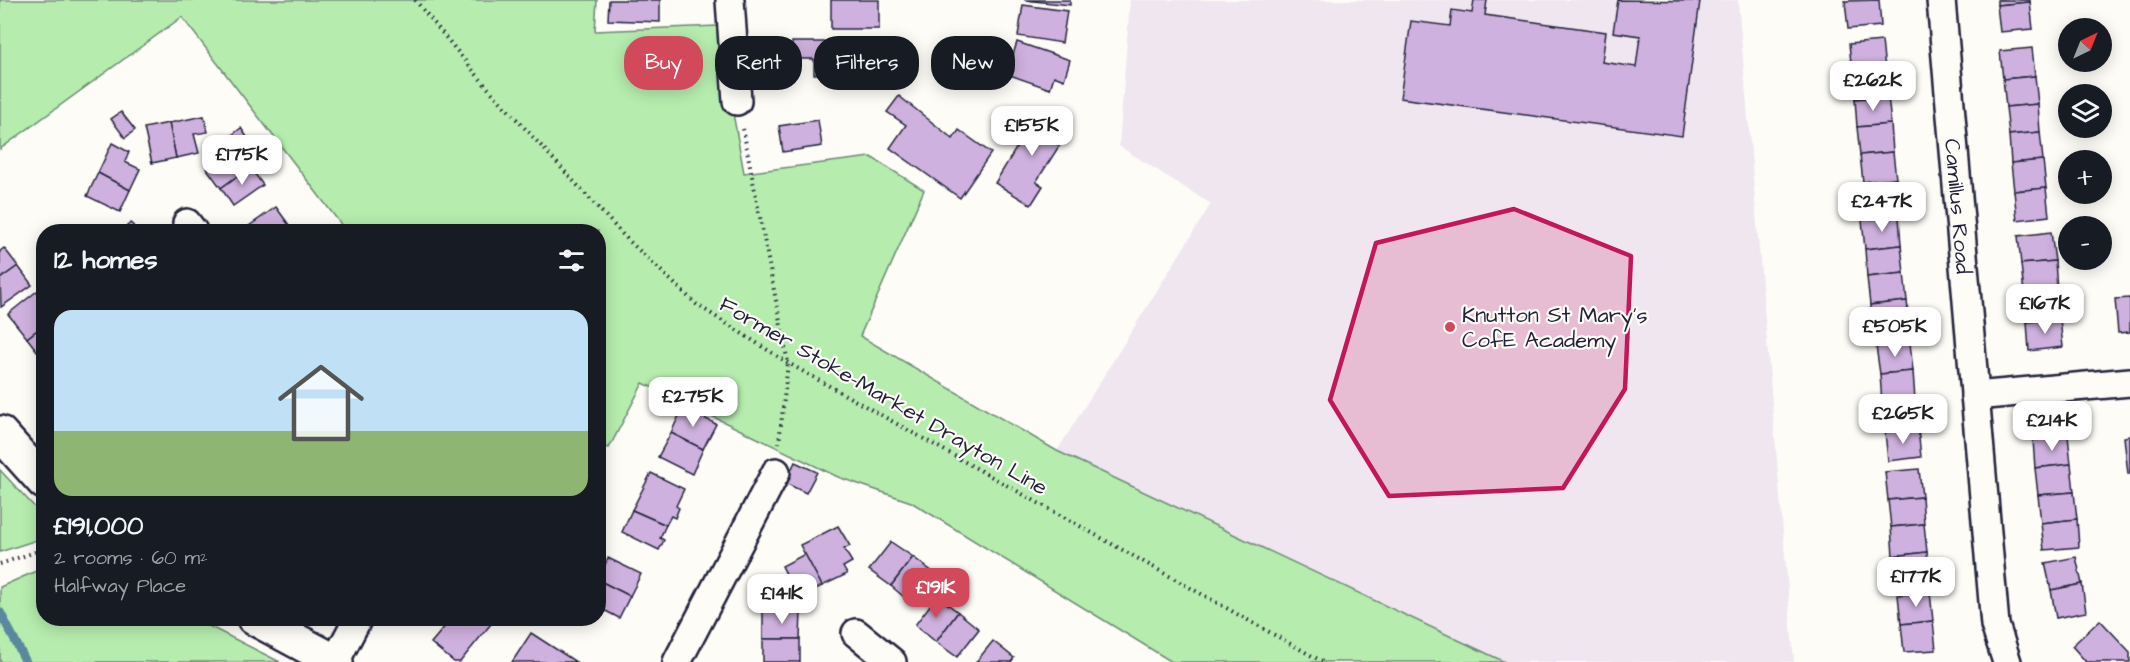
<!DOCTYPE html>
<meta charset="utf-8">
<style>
:root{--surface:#171b24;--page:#242831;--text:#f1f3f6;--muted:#9ea1a6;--line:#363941;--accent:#d1495b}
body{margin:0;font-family:"Architects Daughter",sans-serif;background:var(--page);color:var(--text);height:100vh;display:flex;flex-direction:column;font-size:22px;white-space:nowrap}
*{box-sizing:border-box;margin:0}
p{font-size:20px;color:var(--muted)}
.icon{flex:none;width:33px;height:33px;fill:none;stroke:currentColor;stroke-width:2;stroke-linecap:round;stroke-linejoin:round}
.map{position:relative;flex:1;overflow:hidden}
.panel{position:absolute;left:36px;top:224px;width:570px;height:402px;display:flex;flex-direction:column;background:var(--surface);border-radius:24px;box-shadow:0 3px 15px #0003}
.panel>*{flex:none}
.guide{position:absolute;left:624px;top:36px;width:570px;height:54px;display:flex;gap:12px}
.needle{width:39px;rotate:43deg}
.controls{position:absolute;left:2058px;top:18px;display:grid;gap:12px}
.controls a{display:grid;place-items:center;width:54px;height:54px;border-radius:50%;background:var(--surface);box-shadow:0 3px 15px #0003;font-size:30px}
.price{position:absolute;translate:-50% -51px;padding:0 14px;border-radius:12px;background:#fff;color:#222;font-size:20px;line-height:39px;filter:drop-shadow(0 2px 3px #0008)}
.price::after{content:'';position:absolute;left:50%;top:36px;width:18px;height:14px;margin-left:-9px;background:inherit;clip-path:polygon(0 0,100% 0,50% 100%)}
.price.current{background:var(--accent);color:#fff}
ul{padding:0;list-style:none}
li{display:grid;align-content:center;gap:12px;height:318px;padding:0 18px}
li+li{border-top:2px solid var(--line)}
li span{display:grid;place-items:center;height:186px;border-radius:18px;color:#555}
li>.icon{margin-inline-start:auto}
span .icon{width:108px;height:108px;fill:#fffc;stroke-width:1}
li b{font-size:26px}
h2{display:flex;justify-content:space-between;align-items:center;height:72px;padding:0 18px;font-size:26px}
.chip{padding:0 21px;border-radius:24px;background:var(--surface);box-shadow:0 3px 15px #0003;font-size:21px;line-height:54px}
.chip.current{background:var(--accent);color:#fff}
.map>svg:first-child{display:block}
.built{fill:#efe6f0}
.green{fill:#b6ecae;stroke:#6c8774;stroke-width:1.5}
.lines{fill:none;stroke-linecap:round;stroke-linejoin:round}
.stream{stroke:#5a889e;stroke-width:9}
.building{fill:#ceb1de;stroke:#22223b;stroke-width:1.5}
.minor-casing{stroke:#22223b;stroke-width:32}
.secondary-casing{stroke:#22223b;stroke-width:38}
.path{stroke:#22223b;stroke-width:4;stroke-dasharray:1.5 4.5;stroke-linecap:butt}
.minor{stroke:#fdfcf7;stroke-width:27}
.secondary{stroke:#fdfcf7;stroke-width:33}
.marked{fill:#c2185b;fill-opacity:0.2;stroke:#c2185b;stroke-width:4.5;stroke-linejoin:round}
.poi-dot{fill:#d1495b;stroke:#fdfcf7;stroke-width:2}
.labels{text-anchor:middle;stroke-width:4.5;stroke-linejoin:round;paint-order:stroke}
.street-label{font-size:22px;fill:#22223b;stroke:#fdfcf7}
.poi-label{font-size:22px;fill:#22223b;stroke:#fdfcf7;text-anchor:start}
</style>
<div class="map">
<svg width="2130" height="662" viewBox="0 0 2130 662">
<rect width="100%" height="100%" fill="#fdfcf7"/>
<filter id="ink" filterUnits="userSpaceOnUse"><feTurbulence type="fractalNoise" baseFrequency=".0167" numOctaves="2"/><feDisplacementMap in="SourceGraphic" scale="12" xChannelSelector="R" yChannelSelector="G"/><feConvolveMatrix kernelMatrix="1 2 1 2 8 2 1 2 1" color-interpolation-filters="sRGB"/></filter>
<g filter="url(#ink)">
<path class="built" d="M1130,0H1738L1794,662H1505L1057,451L1211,204L1119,146Z"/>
<g class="green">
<path d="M0,0H597L595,31L717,26L744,173L871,157L924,190L860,336L1057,451L1505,662H1172L911,502L838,477L643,383L609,448L599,444L598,231H346L182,17L0,149Z"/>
<path d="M0,470L44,517L43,538L0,552Z"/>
<path d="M43,568L44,618H193L280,662H0V587Z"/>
</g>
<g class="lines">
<path class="stream" d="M0,612L26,662"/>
</g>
<g class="building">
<path d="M609,0H660V22L608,20Z"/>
<rect x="831" y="0" width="48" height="29"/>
<path d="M1024,0H1070V5Z"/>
<path d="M1474,0H1487L1485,15L1606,32L1602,62L1636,67L1640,36L1613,32L1618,0L1700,1L1682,136L1400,98L1411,21L1450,26L1452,10L1472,13Z"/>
<path d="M1879,0L1881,26L1848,29L1845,1Z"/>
<path d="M1997,0H2030V2L1997,5Z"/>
<path d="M2030,2L2033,29L2000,32L1997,5Z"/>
<path d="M1023,5L1067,11L1062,43L1018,36Z"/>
<path d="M1882,41L1885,69L1852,72L1849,44Z"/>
<path d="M792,42H872L873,59H869L870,67H855V59H851V74H814V59H792Z"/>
<path d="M1017,42L1070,60L1064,80L1054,76L1050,89L1007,74Z"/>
<path d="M2032,48L2035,76L2003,79L2000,51Z"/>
<path d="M1885,69L1888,96L1855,99L1852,72Z"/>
<path d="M2035,76L2038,104L2006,107L2003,79Z"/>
<path d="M899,96L953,139L959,130L991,153L960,198L890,148L906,125L887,112Z"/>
<path d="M1888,96L1891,124L1857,127L1855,99Z"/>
<path d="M2038,104L2040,132L2009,135L2006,107Z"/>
<path d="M1040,109L1070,129L1036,182L1043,186L1031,205L995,183Z"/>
<path d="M121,112L135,130L125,138L111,119Z"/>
<path d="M204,116L208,132L194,134L199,153L176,158L169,123Z"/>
<path d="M818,120L822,146L783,152L779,126Z"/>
<path d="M169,123L176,158L152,163L144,128Z"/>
<path d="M1891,124L1893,152L1860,155L1857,127Z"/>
<path d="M241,128L257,152L245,161L250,167L221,188L207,169L218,161L211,151Z"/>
<path d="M2040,132L2043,160L2011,163L2009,135Z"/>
<path d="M112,143L129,152L125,162L140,169L130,190L98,173Z"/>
<path d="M1893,152L1896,179L1863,182L1860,155Z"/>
<path d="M2043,160L2046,188L2014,191L2011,163Z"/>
<path d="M250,167L263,185L233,206L221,188Z"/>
<path d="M98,173L130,190L120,212L87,196Z"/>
<path d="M1896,179L1899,207L1866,210L1863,182Z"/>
<path d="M2046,188L2049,216L2017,220L2014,191Z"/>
<path d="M276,207L289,225L282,231H249L246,228Z"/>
<path d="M1899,217L1901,245L1865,249L1862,220Z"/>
<path d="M131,223L137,231H120Z"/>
<path d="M2051,232L2055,261L2021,264L2018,236Z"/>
<path d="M1901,245L1904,273L1867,277L1865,249Z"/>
<path d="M4,248L18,266L0,279V251Z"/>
<path d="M2055,261L2057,290L2024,293L2021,264Z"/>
<path d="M18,266L32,285L1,307L0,279Z"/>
<path d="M1904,273L1907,301L1870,305L1867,277Z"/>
<path d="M2057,290L2060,319L2027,322L2024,293Z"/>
<path d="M37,291L44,300V325L27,338L8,314Z"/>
<path d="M2130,298V332L2118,333L2115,299Z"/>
<path d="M1907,301L1910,330L1873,333L1870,305Z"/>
<path d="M2060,319L2063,347L2029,351L2027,322Z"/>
<path d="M44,325V355L41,356L27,338Z"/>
<path d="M1910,343L1913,371L1880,374L1876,346Z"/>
<path d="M1913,371L1915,400L1882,403L1880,374Z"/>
<path d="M1915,400L1918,429L1885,432L1882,403Z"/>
<path d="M683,407L716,424L703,449L671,433Z"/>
<path d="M1918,429L1921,457L1888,461L1885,432Z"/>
<path d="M671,433L703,449L692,474L658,457Z"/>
<path d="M2068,436L2071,464L2035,468L2033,440Z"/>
<path d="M2130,436V474H2128L2124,437Z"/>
<path d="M795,462L817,472L806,493L785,483Z"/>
<path d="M2071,464L2074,492L2038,495L2035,468Z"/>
<path d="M1919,469L1922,497L1888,500L1885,472Z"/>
<path d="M651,473L684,489L676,506L679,508L675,518L671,516L666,525L632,510Z"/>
<path d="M2074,492L2077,519L2041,523L2038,495Z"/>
<path d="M1922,497L1924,524L1891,527L1888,500Z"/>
<path d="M632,510L666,525L660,538L664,540L659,550L622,532Z"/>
<path d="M2077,519L2079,547L2044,550L2041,523Z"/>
<path d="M1924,524L1927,552L1893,556L1891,527Z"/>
<path d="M838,526L850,546L844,549L852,562L843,567L847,574L822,586L800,545Z"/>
<path d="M891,542L913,557L891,586L869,570Z"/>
<path d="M1927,552L1930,580L1896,583L1893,556Z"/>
<path d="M805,554L822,586L798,598L782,566Z"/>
<path d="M913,557L934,573L911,603L891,586Z"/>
<path d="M2076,557L2082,584L2051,590L2045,563Z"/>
<path d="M608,558L641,574L630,596L598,580Z"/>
<path d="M598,580L630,596L619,618L598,607Z"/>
<path d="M2082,584L2086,612L2056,618L2051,590Z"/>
<path d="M1930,592L1933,621L1901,624L1898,595Z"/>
<path d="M937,596L958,612L936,642L915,625Z"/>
<path d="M763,611H801L800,639H763Z"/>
<path d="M958,612L979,629L957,657L936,642Z"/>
<path d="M452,618L495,619L460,662H454L431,643Z"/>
<path d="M2100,620L2130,652V662H2086L2072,646Z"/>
<path d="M1933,621L1936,650L1904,652L1901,624Z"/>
<path d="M531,633L576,662H512Z"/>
<rect x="763" y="639" width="37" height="23"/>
<path d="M993,641L1014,658L1011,662H976Z"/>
</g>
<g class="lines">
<g class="minor-casing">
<g id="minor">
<path d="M730,0L737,101"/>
<path id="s1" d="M1941,0L1995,625L2007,662"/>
<path d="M187,223L193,231"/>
<path d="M1975,396L2130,382"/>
<path d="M856,633L892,662"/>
<path d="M335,662L358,618"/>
<path d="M677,662L776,472"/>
</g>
</g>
<g class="secondary-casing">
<g id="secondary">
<path d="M0,433L44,482"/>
<path d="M254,618L336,662"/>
</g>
</g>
<g class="path">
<path d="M415,0L486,86L625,237L696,304L788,363L1323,662"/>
<path d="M743,129L788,363L779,443"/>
<path d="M0,564L44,549"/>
</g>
<use href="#minor" class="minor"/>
<use href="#secondary" class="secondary"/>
</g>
</g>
<path class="marked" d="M1514,209L1631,256L1625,389L1563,488L1389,496L1330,400L1376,243Z"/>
<circle class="poi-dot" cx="1450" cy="327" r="6"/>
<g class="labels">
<g class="street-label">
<text dy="8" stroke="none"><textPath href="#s1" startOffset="207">Camillus Road</textPath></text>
<text transform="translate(884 395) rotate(30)" y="8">Former Stoke-Market Drayton Line</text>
</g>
<g class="poi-label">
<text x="1462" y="322">Knutton St Mary's<tspan x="1462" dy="25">CofE Academy</tspan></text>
</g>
</g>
</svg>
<div class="controls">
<a><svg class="needle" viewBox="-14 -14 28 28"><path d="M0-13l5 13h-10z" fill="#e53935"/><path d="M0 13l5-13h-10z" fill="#9ea1a6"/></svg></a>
<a><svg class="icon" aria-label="layers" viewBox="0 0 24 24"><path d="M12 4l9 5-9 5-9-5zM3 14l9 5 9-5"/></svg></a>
<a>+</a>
<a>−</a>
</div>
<b class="price" style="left:1873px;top:112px">£262K</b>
<b class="price" style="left:1032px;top:157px">£155K</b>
<b class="price" style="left:242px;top:186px">£175K</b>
<b class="price" style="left:1882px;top:233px">£247K</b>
<b class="price" style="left:2045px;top:335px">£167K</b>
<b class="price" style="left:1895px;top:358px">£505K</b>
<b class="price" style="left:693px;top:428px">£275K</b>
<b class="price" style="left:1903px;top:445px">£265K</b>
<b class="price" style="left:2052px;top:452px">£214K</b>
<b class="price" style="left:1916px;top:608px">£177K</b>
<b class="price current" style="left:936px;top:619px">£191K</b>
<b class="price" style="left:782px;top:625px">£141K</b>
<div class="guide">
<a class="chip current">Buy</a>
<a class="chip">Rent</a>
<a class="chip">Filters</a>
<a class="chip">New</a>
</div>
<section class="panel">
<h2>12 homes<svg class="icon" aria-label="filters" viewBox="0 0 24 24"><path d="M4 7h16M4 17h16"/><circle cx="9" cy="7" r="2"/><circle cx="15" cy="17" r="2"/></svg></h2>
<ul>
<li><span style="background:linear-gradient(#bfe0f5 65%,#8fb573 0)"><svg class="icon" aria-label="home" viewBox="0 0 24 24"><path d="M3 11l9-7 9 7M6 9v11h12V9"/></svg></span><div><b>£191,000</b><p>2 rooms · 60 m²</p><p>Halfway Place</p></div></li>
</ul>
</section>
</div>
